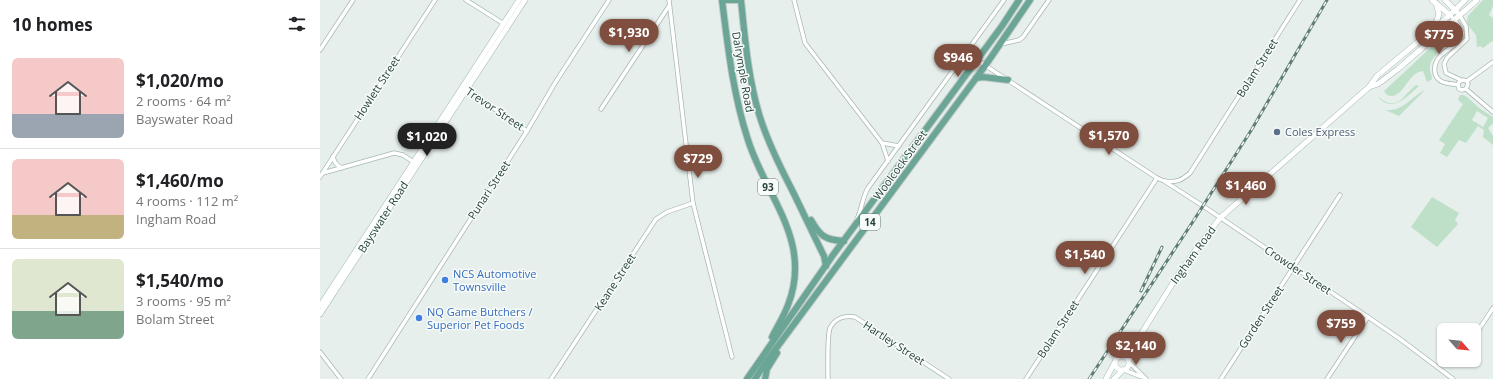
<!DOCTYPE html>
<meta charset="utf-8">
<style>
:root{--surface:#fff;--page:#f6f6f6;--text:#202124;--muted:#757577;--line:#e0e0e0;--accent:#7f4e3f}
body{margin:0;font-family:"Open Sans",sans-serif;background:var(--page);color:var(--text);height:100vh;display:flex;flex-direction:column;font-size:15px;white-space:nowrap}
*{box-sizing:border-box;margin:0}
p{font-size:13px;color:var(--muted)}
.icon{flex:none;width:22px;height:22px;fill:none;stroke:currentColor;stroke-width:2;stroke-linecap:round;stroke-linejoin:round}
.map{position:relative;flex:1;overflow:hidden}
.sheet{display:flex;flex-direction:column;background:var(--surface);width:320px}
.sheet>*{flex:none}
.needle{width:26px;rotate:117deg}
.controls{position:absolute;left:1117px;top:323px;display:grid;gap:8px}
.controls a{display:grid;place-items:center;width:44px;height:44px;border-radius:6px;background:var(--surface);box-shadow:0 1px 3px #0004;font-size:20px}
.price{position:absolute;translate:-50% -34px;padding:0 9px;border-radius:14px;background:var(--accent);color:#fff;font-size:13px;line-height:26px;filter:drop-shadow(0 1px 2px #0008)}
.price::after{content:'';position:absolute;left:50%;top:24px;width:12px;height:9px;margin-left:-6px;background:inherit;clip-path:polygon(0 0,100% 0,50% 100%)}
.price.selected{background:#222;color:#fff}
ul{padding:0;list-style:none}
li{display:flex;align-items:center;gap:12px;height:100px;padding:0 12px}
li+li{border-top:1px solid var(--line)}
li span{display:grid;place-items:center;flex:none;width:112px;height:80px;border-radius:6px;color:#555}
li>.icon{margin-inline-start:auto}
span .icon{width:48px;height:48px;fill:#fffc;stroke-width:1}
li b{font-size:17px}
h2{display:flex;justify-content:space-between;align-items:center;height:48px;padding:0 12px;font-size:17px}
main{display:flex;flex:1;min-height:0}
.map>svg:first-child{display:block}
.green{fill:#bfe0c8;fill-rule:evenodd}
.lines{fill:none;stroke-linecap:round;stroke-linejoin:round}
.street-casing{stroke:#a8b8b2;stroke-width:5}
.secondary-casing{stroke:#a4bbb3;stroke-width:6}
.primary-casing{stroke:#c2cac8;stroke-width:8}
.street{stroke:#fff;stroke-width:3.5}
.secondary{stroke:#fff;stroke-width:5}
.primary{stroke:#6aa596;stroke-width:6}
.rail-casing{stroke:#5f7d75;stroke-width:3}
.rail{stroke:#f7fbf9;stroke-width:1.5;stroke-dasharray:4.5;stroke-linecap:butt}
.service-dot{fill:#5c6f8a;stroke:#f7fbf9;stroke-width:1.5}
.shop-dot{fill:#3f7fe0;stroke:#f7fbf9;stroke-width:1.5}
.labels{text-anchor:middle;stroke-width:3;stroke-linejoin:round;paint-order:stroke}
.shield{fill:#f7fbf9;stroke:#637a73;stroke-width:1}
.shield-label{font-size:10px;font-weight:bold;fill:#24423a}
.street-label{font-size:11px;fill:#24423a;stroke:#f7fbf9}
.service-label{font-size:11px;fill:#4e5e75;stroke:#f7fbf9;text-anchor:start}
.shop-label{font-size:11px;fill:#366cbe;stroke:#f7fbf9;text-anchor:start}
</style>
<main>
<section class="sheet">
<h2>10 homes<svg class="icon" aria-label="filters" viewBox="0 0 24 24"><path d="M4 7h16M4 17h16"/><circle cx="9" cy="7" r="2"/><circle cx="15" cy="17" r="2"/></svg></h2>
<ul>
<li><span style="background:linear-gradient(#f6c9c9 70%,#9aa5b1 0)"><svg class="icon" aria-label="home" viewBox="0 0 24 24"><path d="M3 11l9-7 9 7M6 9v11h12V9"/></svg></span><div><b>$1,020/mo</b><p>2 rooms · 64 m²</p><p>Bayswater Road</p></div></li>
<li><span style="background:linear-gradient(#f6c9c9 70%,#c2b280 0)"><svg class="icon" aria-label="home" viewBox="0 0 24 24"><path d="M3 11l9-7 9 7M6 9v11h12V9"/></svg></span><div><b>$1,460/mo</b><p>4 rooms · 112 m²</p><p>Ingham Road</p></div></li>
<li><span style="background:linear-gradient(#dfe7d0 65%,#7fa58c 0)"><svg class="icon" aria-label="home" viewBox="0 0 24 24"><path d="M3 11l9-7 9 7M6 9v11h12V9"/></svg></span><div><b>$1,540/mo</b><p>3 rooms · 95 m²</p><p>Bolam Street</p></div></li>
</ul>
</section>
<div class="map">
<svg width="1173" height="379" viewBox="0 0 1173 379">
<rect width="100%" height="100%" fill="#e6efeb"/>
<g class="green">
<path d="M1163,0H1173V6L1169,15L1173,18V42L1172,41L1163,48L1160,46L1158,47H1157L1156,35L1148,25L1147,21L1148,16Z"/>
<path d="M1132,28H1134L1139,32C1136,48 1112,50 1110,66C1109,71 1112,75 1112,79L1107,82L1103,71C1087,72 1083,102 1067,95L1064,91Z"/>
<path d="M1096,85L1099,86C1088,96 1072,113 1059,98V97C1077,113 1083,95 1096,85Z"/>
<path d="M1105,90L1079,116L1065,110C1083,112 1091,97 1105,90Z"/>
<path d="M1140,95H1143L1147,97L1159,108L1173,117V123L1168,128L1173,136V145L1163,137L1164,130L1158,126L1146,143L1139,140L1127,157L1120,153L1125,144L1119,140L1143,104L1138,100ZM1157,111L1168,118L1163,127L1152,120Z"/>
<path d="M1112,197L1139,213L1135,220L1138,224L1117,247L1091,227Z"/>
</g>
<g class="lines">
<g class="street-casing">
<g id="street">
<path d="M146,0L184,24"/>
<path d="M349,0L373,203L412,357"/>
<path d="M474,0L485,43L562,143L568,161"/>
<path d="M1130,15C1134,20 1141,26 1142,33C1143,48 1111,50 1115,73C1118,84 1128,83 1138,85L1139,89L1142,90L1146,89L1148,84L1147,81L1143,80L1139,82L1138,85"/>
<path d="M1140,16L1146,26L1147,39L1127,58L1124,64L1126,73L1141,80"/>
<path d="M681,44L699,40L703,37L729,0"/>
<path d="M0,50L33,0"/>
<path d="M657,60L837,178L844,181L883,206L1048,317L1080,339L1133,379"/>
<path d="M1147,81L1173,62"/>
<path d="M145,89L207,131"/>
<path d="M1146,89L1173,112"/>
<path d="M281,109L349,6"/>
<path d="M562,143L579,146"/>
<path d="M13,156C14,162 16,165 22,168"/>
<path d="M3,173L74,153L83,155L95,163"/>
<path d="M0,177L115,0"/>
<path d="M845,181C856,183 862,180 870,173L980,0"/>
<path d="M537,219C542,209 542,198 548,188L684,0"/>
<path d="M1154,337L1173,308"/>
<path d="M0,352L21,379"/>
<path d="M809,362L826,379"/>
<path d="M804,370L822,377"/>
<path d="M48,379L207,131L235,83L289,0"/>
<path d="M231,379L336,219L347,212L373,203"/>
<path d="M508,379C508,368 507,336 510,328C515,318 525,315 535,317L629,379"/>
<path d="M706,379L837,178"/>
<path d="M901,379L1020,195"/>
<path d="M1007,379L1048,317"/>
</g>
</g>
<g class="secondary-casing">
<g id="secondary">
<path d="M1112,0L1130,15"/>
<path d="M1125,0L1137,12"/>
<path d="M1115,26L1119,14L1116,3"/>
<path d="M1049,87L1058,84L1078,69L1157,0"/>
<path d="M0,306L199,0"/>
<path d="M0,314L205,0"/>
<path d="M802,355L814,342"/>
<circle cx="802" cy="363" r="7"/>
<path d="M809,360L818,339L856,278L877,248L900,218L1049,87L1057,76L1130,15L1145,0"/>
<path d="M786,379L795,362"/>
<path d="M794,379L803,370"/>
</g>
</g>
<g class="primary-casing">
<g id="primary">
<path d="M402,0C408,48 413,94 428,140C446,197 493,241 468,305C464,316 457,327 452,337"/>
<path d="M403,0H421"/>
<path d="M421,0C425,39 428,77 439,114C447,141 459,165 472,190C483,212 493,234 504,256L506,266"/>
<path d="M656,78L663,77L688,80"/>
<path d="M491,220C500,236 505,240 524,241"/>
<path d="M427,379L513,255L682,26L699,0"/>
<path d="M435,379L446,362L665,66L710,0"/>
<path d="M445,379L447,369L457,353"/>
</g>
</g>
<use href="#street" class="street"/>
<use href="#secondary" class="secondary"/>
<use href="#primary" class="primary"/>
<g class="rail-casing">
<g id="rail">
<path d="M821,291L842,247"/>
<path d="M769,379L874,220L932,129L1007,0"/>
</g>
</g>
<use href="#rail" class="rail"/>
</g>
<circle class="service-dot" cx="957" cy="132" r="4"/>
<g class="shop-dot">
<circle cx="125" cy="280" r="4"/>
<circle cx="99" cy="318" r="4"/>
</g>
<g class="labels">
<g class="shield">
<rect x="438" y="179" width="20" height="16" rx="3"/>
<rect x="540" y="214" width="20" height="16" rx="3"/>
</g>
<g class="shield-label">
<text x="448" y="191">93</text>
<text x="550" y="226">14</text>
</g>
<g class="street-label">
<text transform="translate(937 68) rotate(-58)" y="4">Bolam Street</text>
<text transform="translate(423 72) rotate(80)" y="4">Dalrymple Road</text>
<text transform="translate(57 88) rotate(-57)" y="4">Howlett Street</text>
<text transform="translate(175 109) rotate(34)" y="4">Trevor Street</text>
<text transform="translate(580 165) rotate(-54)" y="4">Woolcock Street</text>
<text transform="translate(169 190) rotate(-57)" y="4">Punari Street</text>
<text transform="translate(63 217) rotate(-57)" y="4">Bayswater Road</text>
<text transform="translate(873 255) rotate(-54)" y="4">Ingham Road</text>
<text transform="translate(978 270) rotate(34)" y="4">Crowder Street</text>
<text transform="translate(295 282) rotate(-57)" y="4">Keane Street</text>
<text transform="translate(941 317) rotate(-57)" y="4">Gorden Street</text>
<text transform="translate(738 329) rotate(-57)" y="4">Bolam Street</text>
<text transform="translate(574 343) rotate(33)" y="4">Hartley Street</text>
</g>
<g class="service-label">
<text x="965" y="136">Coles Express</text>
</g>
<g class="shop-label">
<text x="133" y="278">NCS Automotive<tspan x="133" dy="13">Townsville</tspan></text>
<text x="107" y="316">NQ Game Butchers /<tspan x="107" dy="13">Superior Pet Foods</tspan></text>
</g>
</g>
</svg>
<div class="controls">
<a><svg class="needle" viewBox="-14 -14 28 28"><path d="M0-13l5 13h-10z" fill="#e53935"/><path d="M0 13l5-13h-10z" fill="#757577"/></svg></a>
</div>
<b class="price" style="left:309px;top:53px">$1,930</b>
<b class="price" style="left:1119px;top:55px">$775</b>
<b class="price" style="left:638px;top:78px">$946</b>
<b class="price" style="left:789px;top:156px">$1,570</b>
<b class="price selected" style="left:107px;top:157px">$1,020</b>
<b class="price" style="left:378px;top:179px">$729</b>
<b class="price" style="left:926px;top:206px">$1,460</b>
<b class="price" style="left:765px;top:275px">$1,540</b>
<b class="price" style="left:1021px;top:344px">$759</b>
<b class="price" style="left:816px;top:366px">$2,140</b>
</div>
</main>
